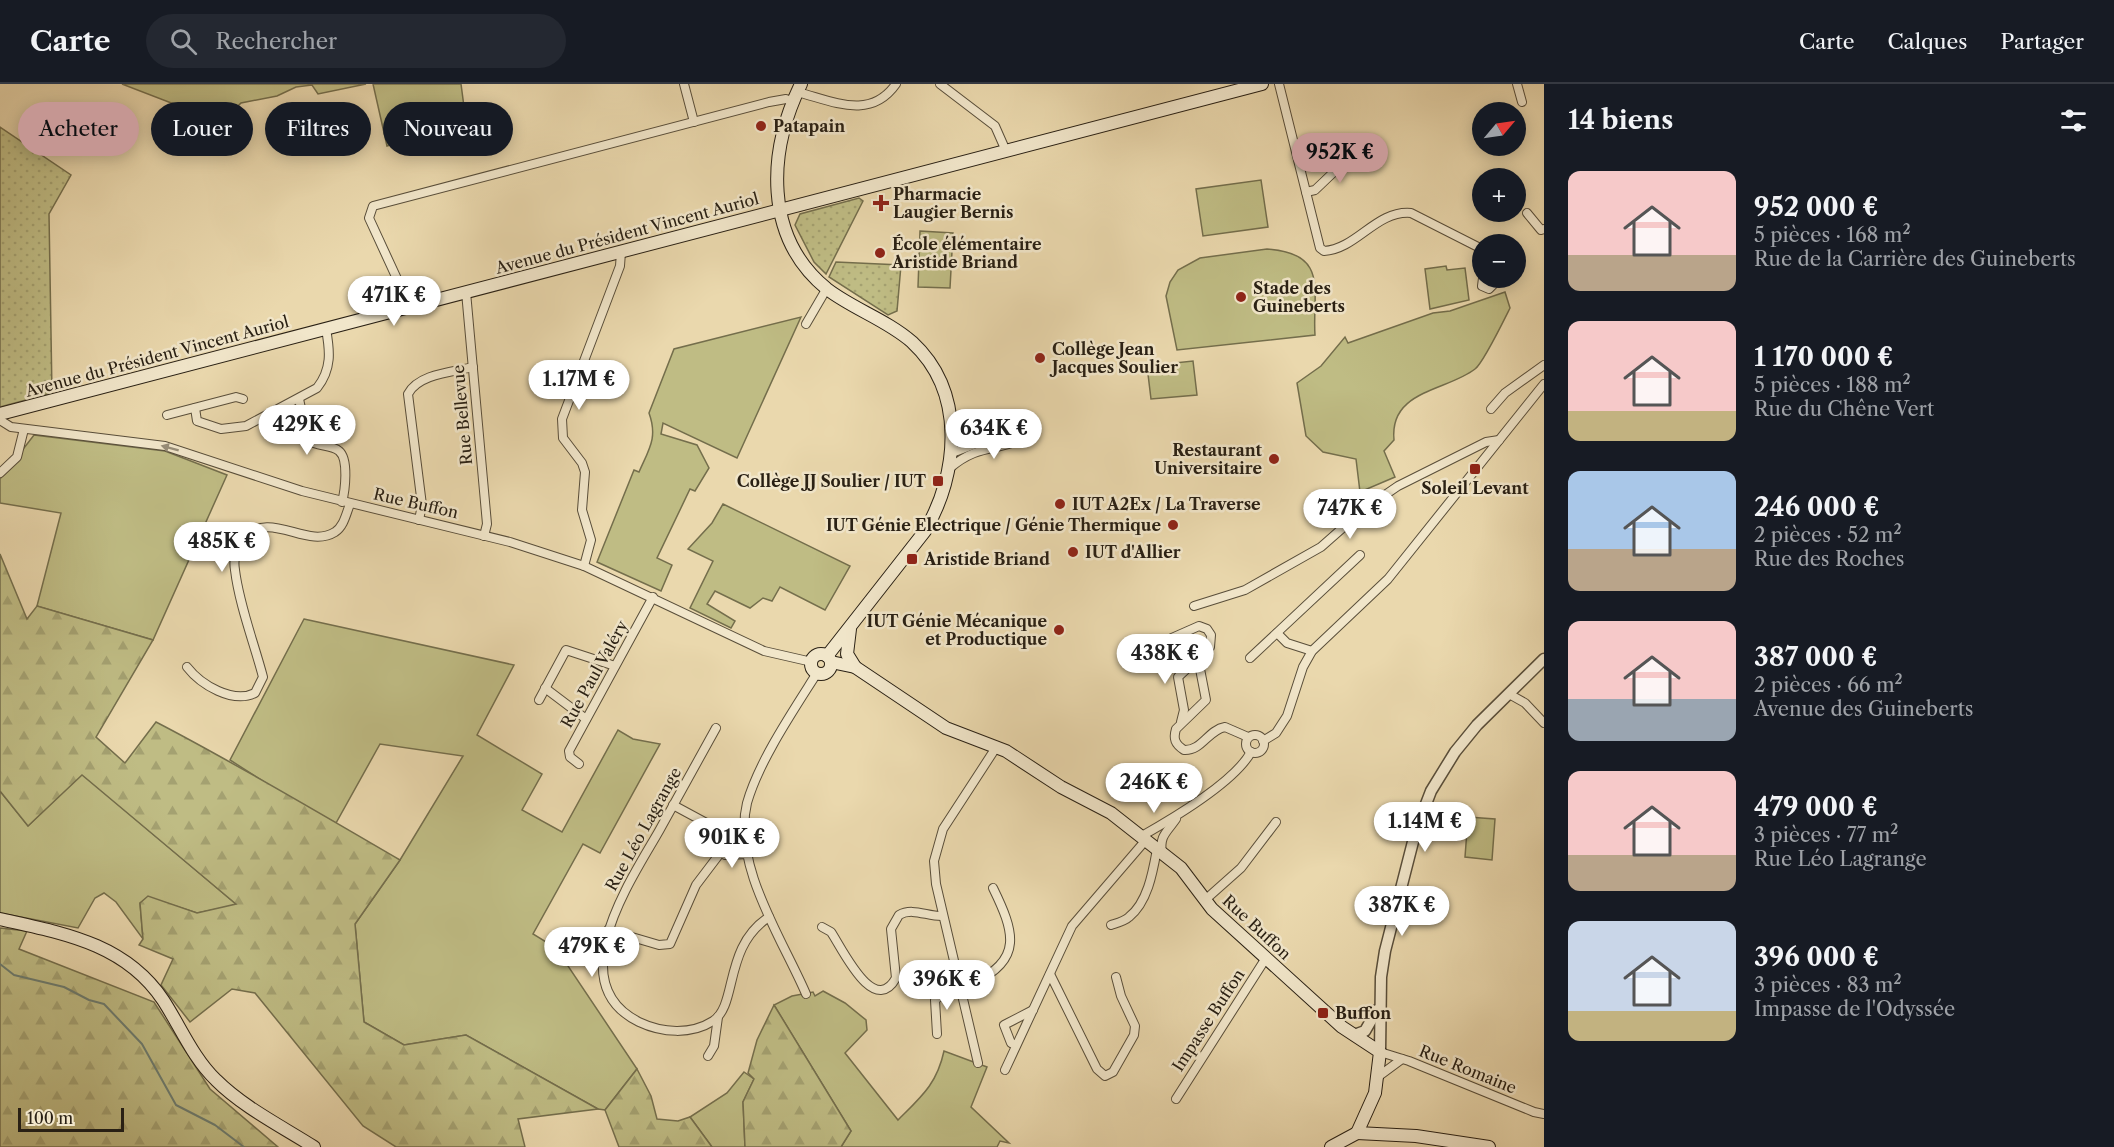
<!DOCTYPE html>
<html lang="fr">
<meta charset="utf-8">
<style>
:root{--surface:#171b24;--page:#242831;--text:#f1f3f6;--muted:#9ea1a6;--line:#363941;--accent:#c59692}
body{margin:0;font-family:"Libre Caslon Text",serif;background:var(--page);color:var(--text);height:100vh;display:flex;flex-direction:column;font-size:22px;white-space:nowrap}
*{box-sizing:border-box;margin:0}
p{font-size:20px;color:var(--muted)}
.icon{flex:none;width:33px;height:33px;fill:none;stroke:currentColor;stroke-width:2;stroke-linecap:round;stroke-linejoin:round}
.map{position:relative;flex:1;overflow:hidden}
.sheet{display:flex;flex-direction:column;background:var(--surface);width:570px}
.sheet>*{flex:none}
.banner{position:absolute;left:18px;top:18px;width:570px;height:54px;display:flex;gap:12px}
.needle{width:39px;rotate:61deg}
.buttons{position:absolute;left:1472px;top:18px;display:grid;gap:12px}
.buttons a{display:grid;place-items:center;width:54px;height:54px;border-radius:50%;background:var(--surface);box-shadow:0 3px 15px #0003;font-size:30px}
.scale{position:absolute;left:18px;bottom:15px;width:106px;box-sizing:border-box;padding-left:6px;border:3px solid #292014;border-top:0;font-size:16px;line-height:21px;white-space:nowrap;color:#292014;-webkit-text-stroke:4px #f1e6ca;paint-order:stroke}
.price{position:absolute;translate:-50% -51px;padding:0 14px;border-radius:21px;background:#fff;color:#222;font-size:20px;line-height:39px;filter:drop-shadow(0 2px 3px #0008)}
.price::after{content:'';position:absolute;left:50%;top:36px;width:18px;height:14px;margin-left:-9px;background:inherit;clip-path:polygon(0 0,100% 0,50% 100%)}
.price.on{background:var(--accent);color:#111}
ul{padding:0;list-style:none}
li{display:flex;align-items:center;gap:18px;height:150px;padding:0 24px}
li span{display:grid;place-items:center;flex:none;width:168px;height:120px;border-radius:12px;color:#555}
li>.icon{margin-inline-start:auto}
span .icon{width:72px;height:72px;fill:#fffc;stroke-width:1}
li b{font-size:26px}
h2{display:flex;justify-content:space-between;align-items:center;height:72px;padding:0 24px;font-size:26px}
.chip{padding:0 21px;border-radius:27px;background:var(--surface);box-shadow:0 3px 15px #0003;font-size:21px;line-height:54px}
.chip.on{background:var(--accent);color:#111}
header{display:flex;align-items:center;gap:36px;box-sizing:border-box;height:84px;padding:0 30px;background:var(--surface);border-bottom:2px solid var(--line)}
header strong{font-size:28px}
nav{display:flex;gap:33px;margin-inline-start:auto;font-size:21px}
.search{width:420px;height:54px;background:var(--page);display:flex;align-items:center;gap:15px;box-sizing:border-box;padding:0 21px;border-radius:33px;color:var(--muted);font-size:22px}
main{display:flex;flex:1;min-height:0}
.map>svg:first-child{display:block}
.grass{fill:#bfbc84;stroke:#746e4c;stroke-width:1.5}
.forest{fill:url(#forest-firs);stroke:#746e4c;stroke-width:1.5}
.park{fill:url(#park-dots);stroke:#746e4c;stroke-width:1.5}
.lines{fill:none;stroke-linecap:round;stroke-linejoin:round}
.stream{stroke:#6c7c70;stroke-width:2}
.minor-casing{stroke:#594e3a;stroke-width:10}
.tertiary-casing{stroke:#594e3a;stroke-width:13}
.secondary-casing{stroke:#292014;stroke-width:14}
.minor{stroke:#f1e6ca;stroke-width:8}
.tertiary{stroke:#f1e6ca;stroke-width:10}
.secondary{stroke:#f1e6ca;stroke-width:12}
.oneway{fill:#978d78}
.poi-dot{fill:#8f2418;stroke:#f1e6ca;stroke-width:2}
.labels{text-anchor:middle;stroke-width:5;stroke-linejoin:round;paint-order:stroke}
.poi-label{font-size:16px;font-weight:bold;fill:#292014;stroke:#f1e6ca;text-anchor:start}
.street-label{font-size:16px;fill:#292014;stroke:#f1e6ca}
</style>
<header>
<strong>Carte</strong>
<div class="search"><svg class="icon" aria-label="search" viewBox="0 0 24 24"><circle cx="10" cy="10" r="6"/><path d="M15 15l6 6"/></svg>Rechercher</div>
<nav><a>Carte</a><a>Calques</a><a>Partager</a></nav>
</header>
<main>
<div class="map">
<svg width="1544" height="1063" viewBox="0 0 1544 1063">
<defs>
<pattern id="forest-firs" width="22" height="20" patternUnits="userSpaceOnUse" patternTransform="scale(1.5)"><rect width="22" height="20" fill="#bfbc84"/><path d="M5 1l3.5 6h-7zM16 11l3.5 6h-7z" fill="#a4a171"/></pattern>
<pattern id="park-dots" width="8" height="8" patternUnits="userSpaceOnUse" patternTransform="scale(1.5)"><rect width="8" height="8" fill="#bfbc84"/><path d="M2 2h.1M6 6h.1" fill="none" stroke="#a4a171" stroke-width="1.8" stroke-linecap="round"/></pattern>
</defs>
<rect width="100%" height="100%" fill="#ead8ad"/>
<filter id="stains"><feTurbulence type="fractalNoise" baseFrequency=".00333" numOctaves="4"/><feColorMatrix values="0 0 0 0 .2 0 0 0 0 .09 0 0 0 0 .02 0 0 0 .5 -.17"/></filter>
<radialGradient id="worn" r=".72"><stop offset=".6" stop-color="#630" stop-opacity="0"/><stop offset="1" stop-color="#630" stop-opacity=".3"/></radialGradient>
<g class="grass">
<path d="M122,0H366L318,10L312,1L296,3L277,12L241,19L235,25L231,42Z"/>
<path d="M373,0H461L466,38L387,62Z"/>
<path d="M1261,96L1268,143L1203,152L1196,105Z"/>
<path d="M920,147L953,149L950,204L918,203Z"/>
<path d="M1267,165C1330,169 1312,208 1315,251L1177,266L1166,212L1170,198L1178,186L1200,174Z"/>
<path d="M1446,182L1447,186L1465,184L1469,216L1430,225L1425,185Z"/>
<path d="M1505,208L1510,224C1504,236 1483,279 1475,285C1447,307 1389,306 1394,356L1384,367L1395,393L1360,408L1356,375L1323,368L1306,352L1297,299L1321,282L1345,253L1348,259L1433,229L1450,227Z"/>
<path d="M801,233L737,374L663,339L661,350L697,361L709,384L695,407L690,405L657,474L672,481L661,507L597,478L634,386L639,388C649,365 658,354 649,329L674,265Z"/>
<path d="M1193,277L1197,311L1151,315L1147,282Z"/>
<path d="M34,351L165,367L227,391L153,556L37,522L61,429L0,419V395Z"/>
<path d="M723,420L850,482L825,526L780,503L772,517L763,514L750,524L715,507L707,520L735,537L731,544L690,524L713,477L688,465L712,439Z"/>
<path d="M304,535L514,581L477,651L542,690L522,726L562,748L618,646L633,655L660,660L600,769L583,760L533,850L556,864L637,985L605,1026L598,1025L466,951L404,961L364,938L355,840L400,776L463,672L380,660L336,739L302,722L230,676Z"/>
<path d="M82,690L237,821L197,829L148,813L140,819L143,855L116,818L104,809L95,814L78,844L0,829V707L28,742Z"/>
<path d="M1468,733L1495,735L1492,776L1465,773Z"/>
<path d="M823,907L845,919L866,936L867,946L845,969L898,1036C921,1013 937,1000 944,967L987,983L971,1023L1009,1059L1000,1057L997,1063H841L851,1047L774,921L792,912L813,908L815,912Z"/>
<path d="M744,988L754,995L743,1018L745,1063H712L690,1033L727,1009Z"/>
</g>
<g class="forest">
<path d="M0,470L27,535L37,522L153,556L96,653L125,679L156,638C239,681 319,729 400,776L355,840L364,938L404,961L466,951L598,1025L518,1035L525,1063H396L363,1042L255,909L232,905L190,938L161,901L173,875L139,861L143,855L140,819L148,812L197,829L236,820L82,691L28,742L0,707Z"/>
<path d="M0,844L27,847L19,865L154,918L210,1005L278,1063H0Z"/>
<path d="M774,921L851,1047L841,1063H745L743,1018L754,995L748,989L757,956Z"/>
<path d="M637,985L651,1012L657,1035L678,1037L690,1033L712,1063H619L605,1026Z"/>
</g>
<g class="park">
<path d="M0,43L71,91L49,130L52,309L0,323Z"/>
<path d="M859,114L863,117L826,190L814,178L795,141L800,130Z"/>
<path d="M836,178L901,181L897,227L888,231L829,193Z"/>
</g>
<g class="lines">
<path class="stream" d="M0,880L14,891L64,903L89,916L104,920L142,960L176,1021L215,1041L244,1063"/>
<g class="minor-casing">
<g id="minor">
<path d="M684,0L694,38"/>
<path d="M940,0L995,42L1006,67"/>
<path d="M1279,0L1320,164L1324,167C1357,165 1376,126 1411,129L1482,165"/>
<path d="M1517,0L1522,18"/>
<path d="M797,8C833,17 870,37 896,0"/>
<path d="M1306,108L1315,106L1358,65"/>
<path d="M1527,129L1541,146L1544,145"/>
<path d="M1483,194L1482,202L1489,205L1495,199L1496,194"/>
<path d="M466,208L487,440L484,452"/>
<path d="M410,223L369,134L373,122L769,18L786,15L793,17"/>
<path d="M806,240L827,204"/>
<path d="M299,315L308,356C317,363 331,360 339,367C349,375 345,407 342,418"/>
<path d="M195,324L197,337L221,345L246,342L317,304C332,285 330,267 326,245"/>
<path d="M1491,325L1505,309L1544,281"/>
<path d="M167,331L236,313L243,315"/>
<path d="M0,336L11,343L165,362L302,407L510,458L584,482L764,567L812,578"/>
<path d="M952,343L967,353L983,357"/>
<path d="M952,369L983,357L1024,353"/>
<path d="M950,384C979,359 998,368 1027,353"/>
<path d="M0,389L17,373L24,345"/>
<path d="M419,436L422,421L408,310C418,290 453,288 473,283"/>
<path d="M584,482L591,456L582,426L585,388L582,379L563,354L562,335L620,182L621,168"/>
<path d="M1194,522L1245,506L1321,463L1363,426L1398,402L1486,358L1499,356"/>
<path d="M1277,549L1287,559L1312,567"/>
<path d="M1141,555L1165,557L1199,542L1207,545L1211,551L1210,563L1178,593L1184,626L1181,638"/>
<path d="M1250,574L1360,471"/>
<path d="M1187,582L1195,580L1200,585L1206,616L1176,645C1173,655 1175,660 1184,666C1202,667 1208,646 1225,643L1248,653"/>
<path d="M187,583C201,601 233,620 255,609L263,593C254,559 239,520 235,486C233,474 236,464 243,455C270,424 306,466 335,448C344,442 346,430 350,420"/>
<path d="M545,604L586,635"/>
<path d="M1509,610L1525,619L1544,639"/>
<path d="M539,616L566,566L615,582"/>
<path d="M716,644C697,678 678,712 659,747C631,796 560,899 639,938C662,949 691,951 713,937C738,921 723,863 769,833"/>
<circle cx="1255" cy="660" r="9"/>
<path d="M1263,657L1276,649L1287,632L1303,583L1312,567L1388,495L1544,300"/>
<path d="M579,680L570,673L569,667L653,513"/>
<path d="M673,721L723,748"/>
<path d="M1140,753C1172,735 1234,699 1251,668"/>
<path d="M721,768L725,771L748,770"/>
<path d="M1162,769C1159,752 1167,748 1176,735"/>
<path d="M1205,816L1241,784L1276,738"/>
<path d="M1111,841C1117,839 1125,837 1129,833C1148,818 1153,787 1157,765"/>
<path d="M822,843L831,848C843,866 874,933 896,894L891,845L899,831C913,823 928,833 943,832"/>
<path d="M608,846L659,861L670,860L696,801L721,768L719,765L723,748L745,742"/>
<path d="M1050,890L1097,985L1105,992L1113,988L1134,951L1135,942L1121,912L1116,893"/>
<path d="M806,910C783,856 732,781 747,719C759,677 793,627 817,589"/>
<path d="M937,950L935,916C945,907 960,904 973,899C1024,876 1014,847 993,804"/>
<path d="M1016,961L1011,959L1004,941L1033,926"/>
<path d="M1380,968L1409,977L1534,1028L1544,1030"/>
<path d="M708,972L714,962L718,933"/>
<path d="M978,979L936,800L934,777L943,745L997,662"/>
<path d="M1005,986L1072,842L1145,757"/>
<path d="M1379,992L1402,975"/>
<path d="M1176,1015L1266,874"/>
</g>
</g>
<g class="tertiary-casing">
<g id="tertiary">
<path d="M1354,951L1365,947L1377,926"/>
<path d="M1380,968L1381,893L1385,867L1416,746L1431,707L1455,668L1477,641L1544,575"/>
</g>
</g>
<g class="secondary-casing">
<g id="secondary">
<path d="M801,0C768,67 763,153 827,205C853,225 887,236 912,258C966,308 959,389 925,447L827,572"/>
<path d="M0,330L1262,0"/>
<path d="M850,545L847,570L855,583"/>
<circle cx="821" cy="580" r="10"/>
<path d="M831,578L855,583L946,644L1006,667L1061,703L1111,729L1181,784L1212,825L1342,943L1380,968L1375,1009L1357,1049"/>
<path d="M0,835C62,849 125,859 163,916C180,942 193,974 216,996C243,1023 281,1042 314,1063"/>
<path d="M1357,1049L1416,1052L1489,1063"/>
<path d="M1331,1063L1357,1049"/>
</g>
</g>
<use href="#minor" class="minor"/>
<use href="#tertiary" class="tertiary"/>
<use href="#secondary" class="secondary"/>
</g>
<defs><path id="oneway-solid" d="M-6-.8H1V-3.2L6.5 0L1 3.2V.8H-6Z" transform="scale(1.5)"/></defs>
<use class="oneway" href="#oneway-solid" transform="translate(170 364) rotate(-165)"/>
<g class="poi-dot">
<circle cx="761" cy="42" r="6"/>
<path d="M878 110h6v6h6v6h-6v6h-6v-6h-6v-6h6z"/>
<circle cx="880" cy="169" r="6"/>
<circle cx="1241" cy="213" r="6"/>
<circle cx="1040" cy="274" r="6"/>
<circle cx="1274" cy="375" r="6"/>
<rect x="1469" y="379" width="12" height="12" rx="3"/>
<rect x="932" y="391" width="12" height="12" rx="3"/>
<circle cx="1060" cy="420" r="6"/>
<circle cx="1173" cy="441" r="6"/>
<circle cx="1073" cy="468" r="6"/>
<rect x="906" y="469" width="12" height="12" rx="3"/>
<circle cx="1059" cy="546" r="6"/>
<rect x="1317" y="923" width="12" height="12" rx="3"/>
</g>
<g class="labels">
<g class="poi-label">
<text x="773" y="48">Patapain</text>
<text x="893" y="116">Pharmacie<tspan x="893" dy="18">Laugier Bernis</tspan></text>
<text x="892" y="166">École élémentaire<tspan x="892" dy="18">Aristide Briand</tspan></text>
<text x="1253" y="210">Stade des<tspan x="1253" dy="18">Guineberts</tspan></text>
<text x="1052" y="271">Collège Jean<tspan x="1052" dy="18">Jacques Soulier</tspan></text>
<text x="1262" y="372" text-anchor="end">Restaurant<tspan x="1262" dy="18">Universitaire</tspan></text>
<text x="926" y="403" text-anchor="end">Collège JJ Soulier / IUT</text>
<text x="1475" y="410" text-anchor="middle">Soleil Levant</text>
<text x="1072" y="426">IUT A2Ex / La Traverse</text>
<text x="1161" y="447" text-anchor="end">IUT Génie Electrique / Génie Thermique</text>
<text x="1085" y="474">IUT d'Allier</text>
<text x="924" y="481">Aristide Briand</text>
<text x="1047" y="543" text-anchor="end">IUT Génie Mécanique<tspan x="1047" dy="18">et Productique</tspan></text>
<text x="1335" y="935">Buffon</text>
</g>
<g class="street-label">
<text transform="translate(627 149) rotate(-15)" y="6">Avenue du Président Vincent Auriol</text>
<text transform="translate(157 272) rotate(-15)" y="6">Avenue du Président Vincent Auriol</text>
<text transform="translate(462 331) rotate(-95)" y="6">Rue Bellevue</text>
<text transform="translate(416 419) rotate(13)" y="6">Rue Buffon</text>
<text transform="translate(594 590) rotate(-61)" y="6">Rue Paul Valéry</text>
<text transform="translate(643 745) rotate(-61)" y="6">Rue Léo Lagrange</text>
<text transform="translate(1257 843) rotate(43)" y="6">Rue Buffon</text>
<text transform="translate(1208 936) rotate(-57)" y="6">Impasse Buffon</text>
<text transform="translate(1468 985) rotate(22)" y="6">Rue Romaine</text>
</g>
</g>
<rect width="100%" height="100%" filter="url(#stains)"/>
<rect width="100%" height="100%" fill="url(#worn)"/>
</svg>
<div class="buttons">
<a><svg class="needle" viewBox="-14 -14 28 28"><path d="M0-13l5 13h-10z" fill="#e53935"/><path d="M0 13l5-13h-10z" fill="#9ea1a6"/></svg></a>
<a>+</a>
<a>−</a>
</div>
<div class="scale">100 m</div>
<b class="price on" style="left:1340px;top:100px">952K €</b>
<b class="price" style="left:394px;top:243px">471K €</b>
<b class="price" style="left:579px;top:327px">1.17M €</b>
<b class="price" style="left:307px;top:372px">429K €</b>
<b class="price" style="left:994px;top:376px">634K €</b>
<b class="price" style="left:1350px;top:456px">747K €</b>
<b class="price" style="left:222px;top:489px">485K €</b>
<b class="price" style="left:1165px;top:601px">438K €</b>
<b class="price" style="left:1154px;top:730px">246K €</b>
<b class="price" style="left:1425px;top:769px">1.14M €</b>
<b class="price" style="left:732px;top:785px">901K €</b>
<b class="price" style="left:1402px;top:853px">387K €</b>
<b class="price" style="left:592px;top:894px">479K €</b>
<b class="price" style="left:947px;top:927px">396K €</b>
<div class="banner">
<a class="chip on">Acheter</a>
<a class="chip">Louer</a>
<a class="chip">Filtres</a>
<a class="chip">Nouveau</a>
</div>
</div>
<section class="sheet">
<h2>14 biens<svg class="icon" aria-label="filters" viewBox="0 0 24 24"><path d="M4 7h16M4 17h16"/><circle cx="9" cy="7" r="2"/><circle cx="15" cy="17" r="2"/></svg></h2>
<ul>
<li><span style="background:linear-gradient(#f6c9c9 70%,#b9a48a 0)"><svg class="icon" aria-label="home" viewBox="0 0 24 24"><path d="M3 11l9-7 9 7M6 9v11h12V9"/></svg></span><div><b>952 000 €</b><p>5 pièces · 168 m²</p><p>Rue de la Carrière des Guineberts</p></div></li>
<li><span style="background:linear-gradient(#f6c9c9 75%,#c2b280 0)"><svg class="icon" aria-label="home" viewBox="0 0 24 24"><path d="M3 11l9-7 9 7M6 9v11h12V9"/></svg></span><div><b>1 170 000 €</b><p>5 pièces · 188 m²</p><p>Rue du Chêne Vert</p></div></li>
<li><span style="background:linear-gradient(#a9c7e8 65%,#b9a48a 0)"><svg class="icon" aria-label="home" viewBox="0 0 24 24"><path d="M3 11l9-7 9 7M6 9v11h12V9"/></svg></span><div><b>246 000 €</b><p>2 pièces · 52 m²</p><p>Rue des Roches</p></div></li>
<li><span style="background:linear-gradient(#f6c9c9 65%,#9aa5b1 0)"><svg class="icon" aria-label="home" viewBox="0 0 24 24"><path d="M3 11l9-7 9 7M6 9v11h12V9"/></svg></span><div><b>387 000 €</b><p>2 pièces · 66 m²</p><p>Avenue des Guineberts</p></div></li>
<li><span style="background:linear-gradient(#f6c9c9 70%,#b9a48a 0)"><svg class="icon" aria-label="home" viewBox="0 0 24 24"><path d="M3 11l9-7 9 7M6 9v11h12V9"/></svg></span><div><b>479 000 €</b><p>3 pièces · 77 m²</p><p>Rue Léo Lagrange</p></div></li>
<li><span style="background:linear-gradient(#c9d6e8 75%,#c2b280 0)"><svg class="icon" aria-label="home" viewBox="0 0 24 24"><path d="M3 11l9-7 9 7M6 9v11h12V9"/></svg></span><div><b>396 000 €</b><p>3 pièces · 83 m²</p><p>Impasse de l'Odyssée</p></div></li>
</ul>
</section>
</main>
